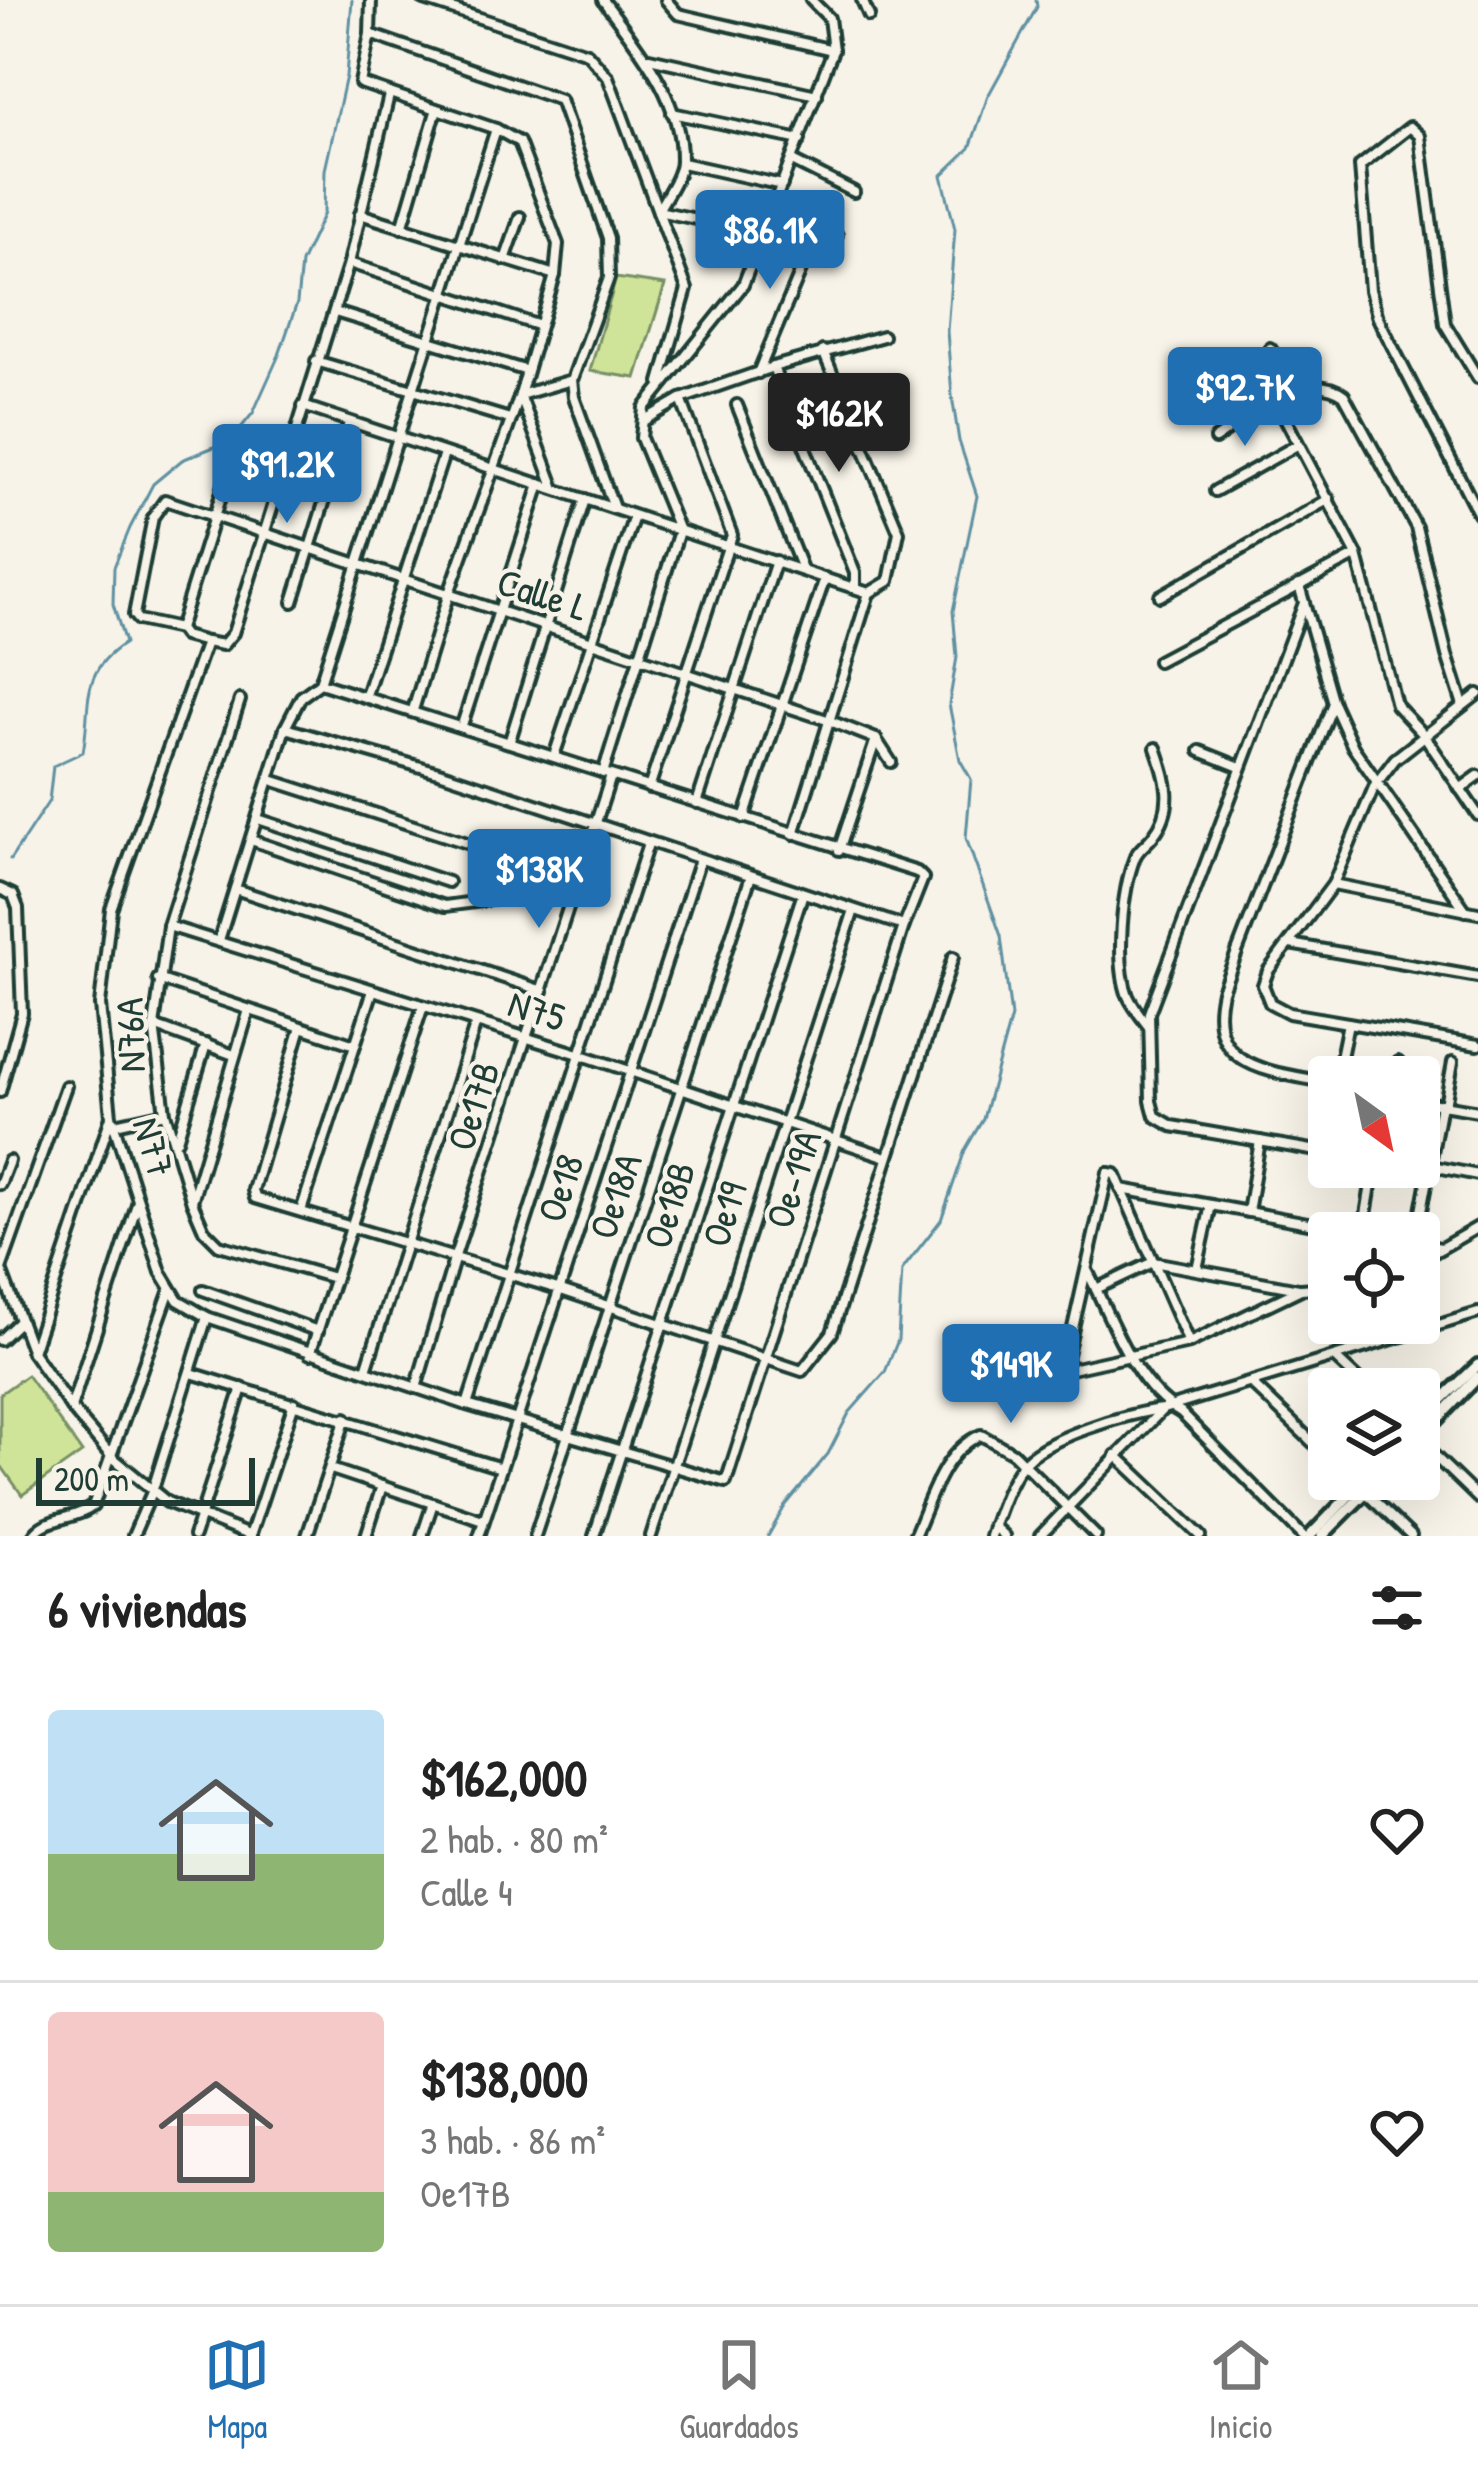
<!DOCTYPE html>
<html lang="es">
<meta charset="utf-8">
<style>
:root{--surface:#fff;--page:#f2f2f2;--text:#222;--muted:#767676;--line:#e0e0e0;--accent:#1f6fb2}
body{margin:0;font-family:"Patrick Hand",sans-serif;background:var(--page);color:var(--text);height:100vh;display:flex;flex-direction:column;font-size:45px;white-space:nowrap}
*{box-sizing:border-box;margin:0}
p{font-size:39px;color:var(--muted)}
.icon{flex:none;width:66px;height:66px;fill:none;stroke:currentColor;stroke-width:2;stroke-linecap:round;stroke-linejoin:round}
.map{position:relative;height:1536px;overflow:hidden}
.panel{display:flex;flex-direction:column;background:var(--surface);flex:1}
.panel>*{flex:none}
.needle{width:78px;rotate:147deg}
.fabs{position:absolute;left:1308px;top:1056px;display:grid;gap:24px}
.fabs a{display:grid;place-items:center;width:132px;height:132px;border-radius:12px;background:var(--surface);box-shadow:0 12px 48px #0002;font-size:60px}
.scale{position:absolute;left:36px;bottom:30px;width:219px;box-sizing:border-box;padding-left:12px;border:6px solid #1f3d34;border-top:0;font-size:33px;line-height:42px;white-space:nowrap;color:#1f3d34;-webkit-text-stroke:9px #f7f3e8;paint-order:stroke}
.price{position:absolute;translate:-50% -102px;padding:0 27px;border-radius:12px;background:var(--accent);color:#fff;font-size:39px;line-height:78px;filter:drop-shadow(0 3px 6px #0008)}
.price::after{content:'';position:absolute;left:50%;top:72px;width:36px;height:27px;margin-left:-18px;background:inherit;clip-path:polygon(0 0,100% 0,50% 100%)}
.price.current{background:#222;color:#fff}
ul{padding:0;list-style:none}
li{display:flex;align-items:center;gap:36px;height:300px;padding:0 48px}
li+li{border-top:3px solid var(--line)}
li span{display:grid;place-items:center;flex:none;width:336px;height:240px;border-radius:12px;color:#555}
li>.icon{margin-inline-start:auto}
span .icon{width:144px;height:144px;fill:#fffc;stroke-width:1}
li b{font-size:51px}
h2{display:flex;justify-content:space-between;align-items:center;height:144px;padding:0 48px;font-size:51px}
.tabs{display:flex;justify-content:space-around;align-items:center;height:168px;border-top:3px solid var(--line);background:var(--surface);font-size:33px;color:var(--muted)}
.tabs a{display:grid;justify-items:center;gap:6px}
.tabs .current{color:var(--accent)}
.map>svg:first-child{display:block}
.green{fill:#d0e499;stroke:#789066;stroke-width:3}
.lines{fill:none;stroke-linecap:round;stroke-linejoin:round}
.stream{stroke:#5f90a1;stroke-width:3}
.minor-casing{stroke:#1f3d34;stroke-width:16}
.major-casing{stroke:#1f3d34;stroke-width:18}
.minor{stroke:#f7f3e8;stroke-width:8}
.major{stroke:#f7f3e8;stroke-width:9}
.labels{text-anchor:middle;stroke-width:9;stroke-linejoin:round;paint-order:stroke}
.street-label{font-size:39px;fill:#1f3d34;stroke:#f7f3e8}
</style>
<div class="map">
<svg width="1478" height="1536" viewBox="0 0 1478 1536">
<rect width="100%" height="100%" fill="#f7f3e8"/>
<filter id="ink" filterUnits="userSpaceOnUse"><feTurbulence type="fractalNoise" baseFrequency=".00833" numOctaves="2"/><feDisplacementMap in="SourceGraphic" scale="24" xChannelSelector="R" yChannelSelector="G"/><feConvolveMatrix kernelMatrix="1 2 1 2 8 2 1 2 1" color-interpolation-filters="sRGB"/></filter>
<g filter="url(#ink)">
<g class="green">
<path d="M616,278L665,285L636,378L590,371Z"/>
<path d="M27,1375L82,1453L22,1495L0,1464V1394Z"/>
</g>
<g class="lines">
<g class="stream">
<path d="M10,860L49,801L53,766L83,752C92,704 78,673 125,643L113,604L114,567L130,528L153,484L182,460L231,440L253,413L279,355L297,303L301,263L324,213L325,170L346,76L352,0"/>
<path d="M768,1536L785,1506L828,1454L849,1413L885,1372L898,1340L902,1270L941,1220L965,1150L983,1119L1011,1017L1001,936L966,838L971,779L960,760L949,704L957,657L953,611L977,496L959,441L952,396L947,331L955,229L942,175L970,148L988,96L1037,7L1036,0"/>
</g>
<g class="minor-casing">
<g id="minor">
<path d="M371,0L370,34L360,83L496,129L519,142L558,244L555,275L520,395L448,596L413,710"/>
<path d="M424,0L587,53L608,77L687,289L660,382"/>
<path d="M603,0C637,46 682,98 681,160C681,176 665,197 658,211L763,233"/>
<path d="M666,0L678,14L833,50"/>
<path d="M862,0L869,16"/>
<path d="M370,34L560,100L608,238L609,278L572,380L574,397L614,508"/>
<path d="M649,58L817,95"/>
<path d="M672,113L800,140"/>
<path d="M792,161L854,192"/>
<path d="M682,163L782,185"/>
<path d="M772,210L820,225L837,235"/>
<path d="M360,214L555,275"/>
<path d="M402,228L436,112"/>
<path d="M505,260L520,217"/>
<path d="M349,263L537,325"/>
<path d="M335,312L524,370"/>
<path d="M1270,348L1297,389"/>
<path d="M823,351L899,532L889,581L869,593"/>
<path d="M316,361L510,419"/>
<path d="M773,367L855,573V588"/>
<path d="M758,373L820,225"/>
<path d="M1478,378L1445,324L1420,136L1410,127L1360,166L1370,290L1378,318L1478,513"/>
<path d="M1276,401L1357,555L1396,705L1424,735L1478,815"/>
<path d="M737,405L802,569"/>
<path d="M303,406L869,593"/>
<path d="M643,421L681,399L773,367L883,336"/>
<path d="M1215,439C1250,417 1304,366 1344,395L1416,527L1447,655L1463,705"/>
<path d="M554,486L520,395L572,380"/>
<path d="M1215,491L1297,445"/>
<path d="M679,531L641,438L644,408L743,285L833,50L829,18L811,0"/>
<path d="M1299,585L1333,703L1353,747L1466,911"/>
<path d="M1160,596L1329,499"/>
<path d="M293,602L349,423"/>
<path d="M1304,603L1149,1013L1151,1101L1155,1116L1172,1126L1329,1153"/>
<path d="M179,629L138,620L134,615L153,517L165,500L830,721L876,739L891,762"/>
<path d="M206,642L184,636L179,629L233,456"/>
<path d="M1158,661L1357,555"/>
<path d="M320,683L917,872L923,878L904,926L726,1482L467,1405L207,1317L178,1300L161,1272L111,1116L100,1005L111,909L206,642L223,645L233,633L349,263L389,95"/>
<path d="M320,683L496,129"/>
<path d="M1478,694L1395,759L1375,785L1333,884L1268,971L1263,985L1270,1003L1289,1013L1478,1045"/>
<path d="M366,695L444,454"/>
<path d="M240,700L168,926L154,1026L165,1113L192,1202L204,1230L219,1245L334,1278"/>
<path d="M462,725L540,484"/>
<path d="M285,728L442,773L904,926"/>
<path d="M510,740L585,499"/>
<path d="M1200,751L1240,767"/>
<path d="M554,756L634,516"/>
<path d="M603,773L679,531"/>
<path d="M271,780L551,870"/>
<path d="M649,788L732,535L681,399"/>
<path d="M1460,789L1478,776"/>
<path d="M697,803L776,561"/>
<path d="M744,818L825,578"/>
<path d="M258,819L448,882"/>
<path d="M794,834L869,593"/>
<path d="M251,840L445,906L497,899L516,893L584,854"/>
<path d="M839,850L876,739"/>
<path d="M1333,884L1478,913"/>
<path d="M0,889L13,895L18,908L22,1013L0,1092"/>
<path d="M235,889L543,991"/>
<path d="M168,926L579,1054L887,1157"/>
<path d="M219,940L285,728L301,697L320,683"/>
<path d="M1290,944L1478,977"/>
<path d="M158,979L355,1045"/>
<path d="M154,1026L234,1055"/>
<path d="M301,1027L253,1190L255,1198L558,1289L802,1371L832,1333L953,957"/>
<path d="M1149,1027C1142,1018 1133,1007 1128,996C1115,962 1122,890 1135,857C1139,848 1147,844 1153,836C1176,808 1167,778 1156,748"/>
<path d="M1337,1077L1348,1023"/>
<path d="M1395,1077L1398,1062"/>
<path d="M1329,1083C1272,1071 1204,1070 1222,991L1333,703"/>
<path d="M1419,1101L1478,1111"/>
<path d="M1445,1105L1453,1062"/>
<path d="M115,1124L165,1113"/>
<path d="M177,1140L206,1044"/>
<path d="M1432,1166L1478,1175"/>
<path d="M1108,1173L1066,1359L1071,1369L1189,1343L1301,1289L1329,1287"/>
<path d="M1108,1173L1115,1174L1189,1343"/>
<path d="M0,1184L9,1161"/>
<path d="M1121,1189L1211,1205"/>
<path d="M192,1201L249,1010"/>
<path d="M301,1211L373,990"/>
<path d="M1248,1212L1260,1141"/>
<path d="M1363,1233L1374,1167"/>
<path d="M1417,1233L1441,1104"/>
<path d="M1419,1244L1441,1248"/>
<path d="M1419,1261L1478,1227"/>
<path d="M0,1267L32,1352L71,1408L112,1457L167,1502L251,1536"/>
<path d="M1,1269L66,1086"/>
<path d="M1197,1269L1211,1205L1362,1233"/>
<path d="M1088,1272C1112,1321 1134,1386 1181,1413L1303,1536"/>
<path d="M1096,1289L1153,1262L1299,1289"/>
<path d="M203,1290L318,1331"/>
<path d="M0,1340L20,1321"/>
<path d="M32,1352L111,1117"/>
<path d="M310,1354L423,1006"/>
<path d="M1336,1359L1368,1389"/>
<path d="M366,1370L476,1023"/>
<path d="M191,1373L501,1468"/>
<path d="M1253,1385L1329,1458"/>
<path d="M416,1388L456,1253L611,776"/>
<path d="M467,1405L648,844"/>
<path d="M71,1408L138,1201"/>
<path d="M1419,1441L1478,1498"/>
<path d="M1116,1455L1201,1536"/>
<path d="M331,1469L483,1520"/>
<path d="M1351,1479L1411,1536"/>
<path d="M993,1526L1004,1536"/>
<path d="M33,1536C43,1517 76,1520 93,1506L170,1290"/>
<path d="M133,1536L152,1492L207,1317"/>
<path d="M194,1536L242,1388"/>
<path d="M250,1536L294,1403"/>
<path d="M307,1536L346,1418"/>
<path d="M366,1536L382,1486"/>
<path d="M422,1536L433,1503"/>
<path d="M479,1536L700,859"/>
<path d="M535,1536L751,876"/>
<path d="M594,1536L803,893"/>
<path d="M651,1536L854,910"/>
<path d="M914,1536C930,1501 942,1451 981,1435L1013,1453L1096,1536"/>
<path d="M990,1536C998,1514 1007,1485 1021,1466C1041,1439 1130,1412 1163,1409"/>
<path d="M1040,1536L1163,1409L1478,1313"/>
</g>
</g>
<g class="major-casing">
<g id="major">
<path d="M1419,1421L1478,1365"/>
<path d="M1419,1438L1478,1377"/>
<path d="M1310,1536L1365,1479"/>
<path d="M1322,1536L1379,1479"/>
</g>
</g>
<use href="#minor" class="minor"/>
<use href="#major" class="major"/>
</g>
</g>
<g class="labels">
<g class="street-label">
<text transform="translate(543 594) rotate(18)" y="14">Calle L</text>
<text transform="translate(537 1010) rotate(17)" y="14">N75</text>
<text transform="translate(130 1035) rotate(-92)" y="14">N76A</text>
<text transform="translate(473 1106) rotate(-72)" y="14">Oe17B</text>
<text transform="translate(154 1147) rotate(73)" y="14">N77</text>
<text transform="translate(793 1179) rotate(-72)" y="14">Oe-19A</text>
<text transform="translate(560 1188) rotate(-71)" y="14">Oe18</text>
<text transform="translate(615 1196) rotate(-71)" y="14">Oe18A</text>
<text transform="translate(669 1205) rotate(-72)" y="14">Oe18B</text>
<text transform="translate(724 1214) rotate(-72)" y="14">Oe19</text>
</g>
</g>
</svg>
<div class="fabs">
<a><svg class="needle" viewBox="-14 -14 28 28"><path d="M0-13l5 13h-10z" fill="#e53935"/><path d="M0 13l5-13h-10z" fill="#767676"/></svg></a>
<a><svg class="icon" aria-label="locate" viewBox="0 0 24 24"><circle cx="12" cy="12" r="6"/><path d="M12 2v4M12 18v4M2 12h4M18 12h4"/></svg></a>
<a><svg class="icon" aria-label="layers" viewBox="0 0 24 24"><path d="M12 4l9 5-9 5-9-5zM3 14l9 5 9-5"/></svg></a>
</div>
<div class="scale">200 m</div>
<b class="price" style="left:770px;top:292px">$86.1K</b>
<b class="price" style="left:1245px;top:449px">$92.7K</b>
<b class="price current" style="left:839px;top:475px">$162K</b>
<b class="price" style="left:287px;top:526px">$91.2K</b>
<b class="price" style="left:539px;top:931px">$138K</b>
<b class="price" style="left:1011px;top:1426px">$149K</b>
</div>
<section class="panel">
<h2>6 viviendas<svg class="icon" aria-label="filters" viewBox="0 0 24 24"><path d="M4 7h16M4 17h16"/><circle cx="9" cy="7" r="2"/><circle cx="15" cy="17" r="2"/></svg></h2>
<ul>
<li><span style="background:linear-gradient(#bfe0f5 60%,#8fb573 0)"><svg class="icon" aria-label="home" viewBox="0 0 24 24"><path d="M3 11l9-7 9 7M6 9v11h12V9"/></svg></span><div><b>$162,000</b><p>2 hab. · 80 m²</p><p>Calle 4</p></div><svg class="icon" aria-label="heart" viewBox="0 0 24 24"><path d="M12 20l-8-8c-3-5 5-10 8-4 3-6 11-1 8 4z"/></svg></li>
<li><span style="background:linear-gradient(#f6c9c9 75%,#8fb573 0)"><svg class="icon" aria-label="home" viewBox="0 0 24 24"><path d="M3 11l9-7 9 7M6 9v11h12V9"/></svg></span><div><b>$138,000</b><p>3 hab. · 86 m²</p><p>Oe17B</p></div><svg class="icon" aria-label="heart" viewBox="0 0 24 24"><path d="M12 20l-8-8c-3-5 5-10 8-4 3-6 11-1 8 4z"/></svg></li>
</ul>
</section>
<nav class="tabs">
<a class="current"><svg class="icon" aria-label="map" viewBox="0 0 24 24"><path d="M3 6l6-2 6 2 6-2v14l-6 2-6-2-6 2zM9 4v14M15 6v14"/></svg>Mapa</a>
<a><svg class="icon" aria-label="saved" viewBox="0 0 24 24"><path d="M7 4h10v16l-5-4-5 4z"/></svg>Guardados</a>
<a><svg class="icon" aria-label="home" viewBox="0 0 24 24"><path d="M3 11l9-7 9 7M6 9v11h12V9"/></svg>Inicio</a>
</nav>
